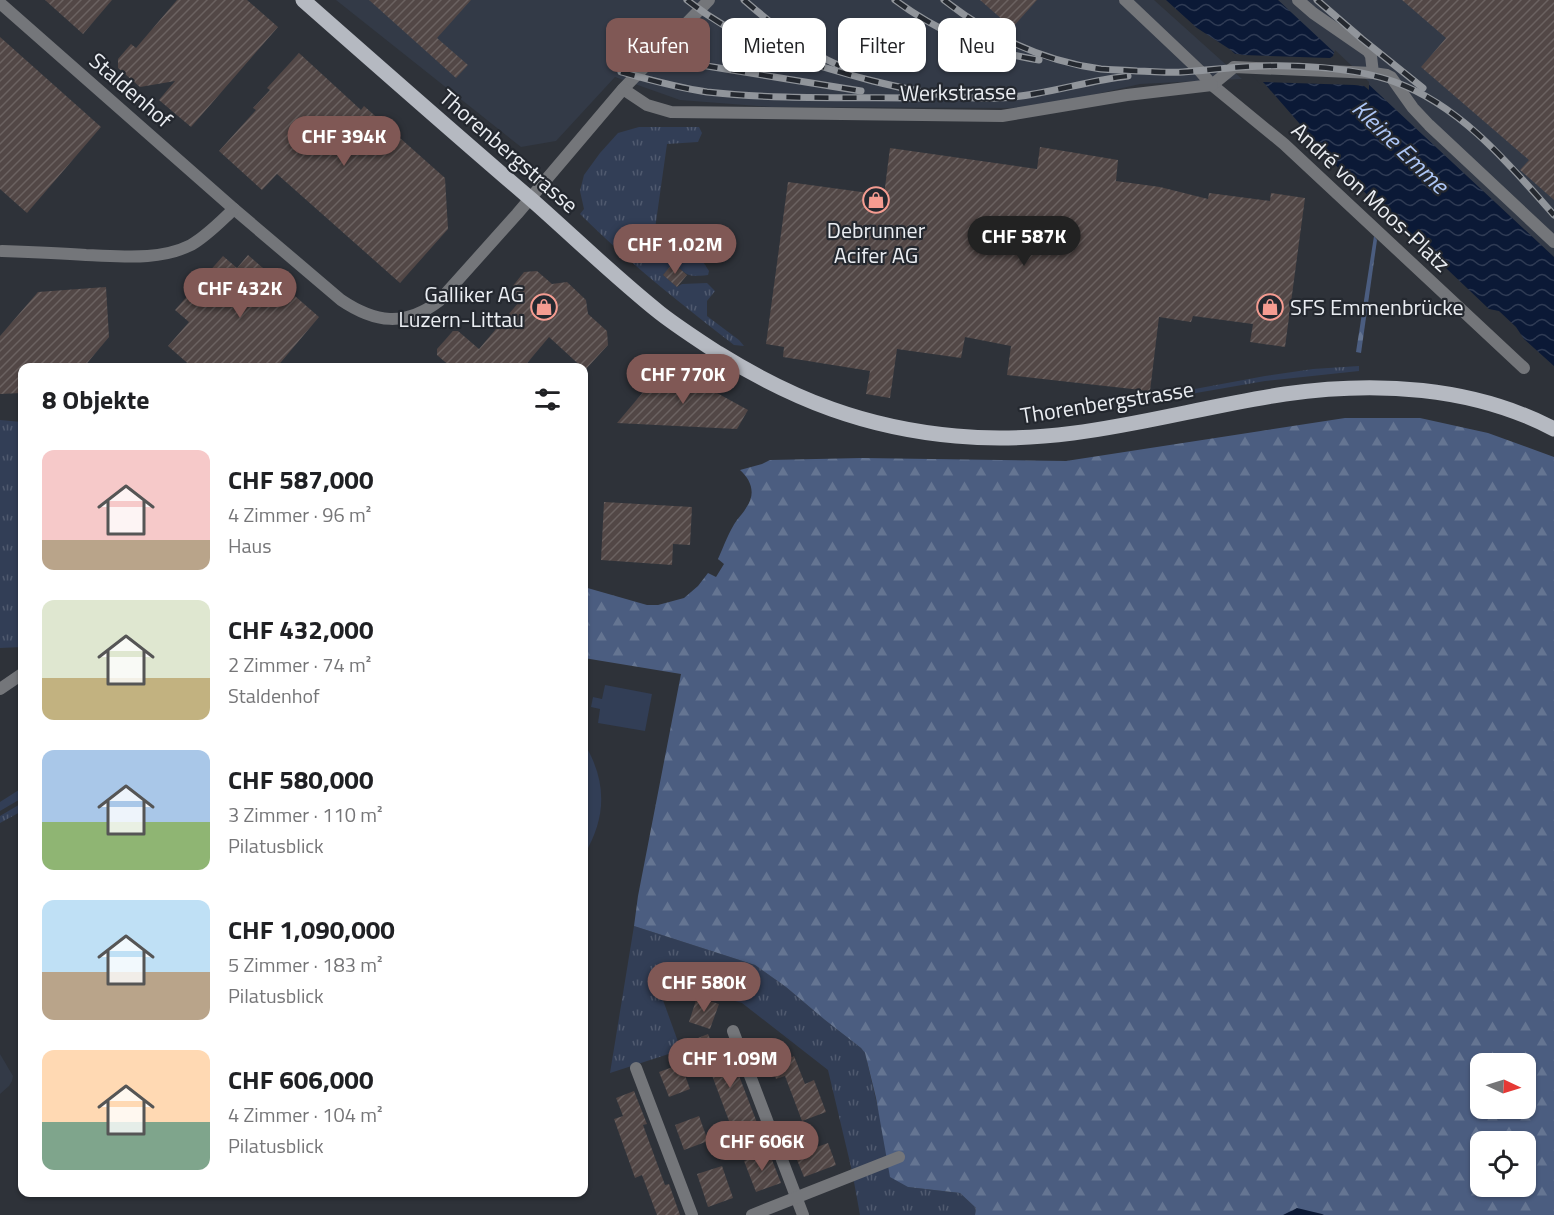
<!DOCTYPE html>
<html lang="de">
<meta charset="utf-8">
<style>
:root{--surface:#fff;--page:#f2f2f2;--text:#202124;--muted:#757577;--accent:#805855}
body{margin:0;font-family:"Titillium Web",sans-serif;background:var(--page);color:var(--text);height:100vh;display:flex;flex-direction:column;font-size:22px;white-space:nowrap}
*{box-sizing:border-box;margin:0}
p{font-size:20px;color:var(--muted)}
.icon{flex:none;width:33px;height:33px;fill:none;stroke:currentColor;stroke-width:2;stroke-linecap:round;stroke-linejoin:round}
.map{position:relative;flex:1;overflow:hidden}
.panel{position:absolute;left:18px;top:363px;width:570px;height:834px;display:flex;flex-direction:column;background:var(--surface);border-radius:12px;box-shadow:0 2px 4px #0004}
.panel>*{flex:none}
.top-card{position:absolute;left:606px;top:18px;width:570px;height:54px;display:flex;gap:12px}
.needle{width:39px;rotate:94deg}
.controls{position:absolute;left:1470px;top:1053px;display:grid;gap:12px}
.controls a{display:grid;place-items:center;width:66px;height:66px;border-radius:12px;background:var(--surface);box-shadow:0 2px 4px #0004;font-size:30px}
.price{position:absolute;translate:-50% -51px;padding:0 14px;border-radius:21px;background:var(--accent);color:#fff;font-size:20px;line-height:39px;filter:drop-shadow(0 2px 3px #0008)}
.price::after{content:'';position:absolute;left:50%;top:36px;width:18px;height:14px;margin-left:-9px;background:inherit;clip-path:polygon(0 0,100% 0,50% 100%)}
.price.selected{background:#222;color:#fff}
ul{padding:0;list-style:none}
li{display:flex;align-items:center;gap:18px;height:150px;padding:0 24px}
li span{display:grid;place-items:center;flex:none;width:168px;height:120px;border-radius:12px;color:#555}
li>.icon{margin-inline-start:auto}
span .icon{width:72px;height:72px;fill:#fffc;stroke-width:1}
li b{font-size:26px}
h2{display:flex;justify-content:space-between;align-items:center;height:72px;padding:0 24px;font-size:26px}
.chip{padding:0 21px;border-radius:12px;background:var(--surface);box-shadow:0 2px 4px #0004;font-size:21px;line-height:54px}
.chip.selected{background:var(--accent);color:#fff}
.map>svg:first-child{display:block}
.built{fill:#333a47}
.grass{fill:url(#grass-tufts)}
.forest{fill:url(#forest-firs);fill-rule:evenodd}
.park{fill:#323e56}
.water{fill:url(#water-waves)}
.pier{fill:#2e3239}
.building{fill:url(#building-hatch)}
.lines{fill:none;stroke-linecap:round;stroke-linejoin:round}
.street{stroke:#74767a;stroke-width:12}
.primary{stroke:#b5b9c1;stroke-width:15}
.rail-casing{stroke:#91959b;stroke-width:7}
.rail{stroke:#24282f;stroke-width:4.5;stroke-dasharray:14;stroke-linecap:butt}
.labels{text-anchor:middle;stroke-width:4.5;stroke-linejoin:round;paint-order:stroke}
.street-label{font-size:22px;fill:#eaedf2;stroke:#24282f}
.poi-label{font-size:22px;fill:#eaedf2;stroke:#24282f}
.water-label{font-size:24px;font-style:italic;fill:#adc6f6;stroke:#24282f}
</style>
<div class="map">
<svg width="1554" height="1215" viewBox="0 0 1554 1215">
<defs>
<pattern id="grass-tufts" width="24" height="20" patternUnits="userSpaceOnUse" patternTransform="scale(1.5)"><rect width="24" height="20" fill="#323e56"/><path d="M3 7l-1-3M5 7V3M7 7l1-3M15 17l-1-3M17 17v-4M19 17l1-3" fill="none" stroke="#505a6f"/></pattern>
<pattern id="forest-firs" width="22" height="20" patternUnits="userSpaceOnUse" patternTransform="scale(1.5)"><rect width="22" height="20" fill="#4b5d80"/><path d="M5 1l3.5 6h-7zM16 11l3.5 6h-7z" fill="#657592"/></pattern>
<pattern id="water-waves" width="16" height="10" patternUnits="userSpaceOnUse" patternTransform="scale(1.5)"><rect width="16" height="10" fill="#0b1936"/><path d="M0 5q4-4 8 0t8 0" fill="none" stroke="#2f3b54"/></pattern>
<pattern id="building-hatch" width="6" height="6" patternUnits="userSpaceOnUse" patternTransform="scale(1.5)"><rect width="6" height="6" fill="#524746"/><path d="M-1 1l2-2M0 6l6-6M5 7l2-2" fill="none" stroke="#6b6261"/></pattern>
</defs>
<rect width="100%" height="100%" fill="#2e3239"/>
<g class="built">
<path d="M336,0H1154L1242,79L1140,84L1036,108L771,107L680,100L615,77L556,141L521,147Z"/>
<path d="M1278,0H1554V257L1326,46Z"/>
<path d="M0,1054L13,1076L12,1081L9,1086L0,1094Z"/>
</g>
<g class="grass">
<path d="M639,127H699L702,133L698,142L667,144L654,236L690,242L709,271L708,275C688,277 689,277 673,263L663,275L677,287L682,284L707,283L715,291L707,301V316L739,340L744,346L734,345C681,304 628,262 580,214L584,209L580,191L584,175L600,153L618,133Z"/>
<path d="M1359,366V371L1265,381L1173,397V393L1265,376L1313,369Z"/>
<path d="M0,420L22,422V647L0,648Z"/>
<path d="M22,788V798L0,811V802Z"/>
<path d="M22,803V811L0,823V816Z"/>
<path d="M634,926L755,965L786,987L825,1020L861,1048L865,1053L883,1130L908,1187L960,1193L976,1208L975,1215H860L852,1171L828,1070L742,1003L655,978L681,1050L610,1073Z"/>
</g>
<g class="forest">
<path d="M1374,236L1377,240L1361,353L1356,352Z"/>
<path d="M1345,418H1420L1488,433L1554,457V1215H975L976,1208L960,1193L908,1187L890,1177L876,1098L865,1053L861,1048L825,1020L786,987L755,965L634,926L638,896L681,674L584,658V587L647,605H658L684,598L698,586L708,573L716,577L724,564L718,559C724,546 729,531 737,520C740,516 744,512 746,508C756,494 752,481 740,470L762,464L770,460L862,458L1066,461ZM1480,1064H1526V1108H1480ZM1480,1142H1526V1186H1480Z"/>
</g>
<g class="park">
<path d="M605,685L652,694L645,731L598,723L600,709L591,707L593,697L602,699Z"/>
<path d="M584,743C607,781 607,817 584,855Z"/>
</g>
<g class="water">
<path d="M1166,0H1278L1554,257V366L1524,339L1516,327L1499,311L1489,309L1405,229L1340,170L1264,83L1231,50L1197,28Z"/>
<path d="M1297,1208L1322,1214L1324,1215H1283Z"/>
</g>
<path class="pier" d="M1335,50L1369,82V90L1364,86L1354,85L1262,82L1260,84L1230,53L1244,55L1330,58L1333,56Z"/>
<g class="building">
<path d="M45,0H112L83,34Z"/>
<path d="M177,0H247L278,27L191,127L159,100L175,81L140,87L118,68V59L131,44L136,48Z"/>
<path d="M369,0H471L437,38L468,65L456,78Z"/>
<path d="M980,0H1037L1012,28Z"/>
<path d="M1402,0H1554V200L1520,170L1529,160L1421,67L1446,38Z"/>
<path d="M0,37L101,127L27,213L0,189Z"/>
<path d="M299,53L361,110L364,106L445,178L448,229L400,283L277,174L262,190L219,151L256,110L253,108L270,90L267,88Z"/>
<path d="M1040,147L1118,160L1116,181L1160,187L1208,199L1209,193L1270,201L1271,193L1305,198L1285,347L1250,342L1253,324L1193,316L1191,322L1159,317L1150,391L1007,375L1011,346L965,337L961,358L897,349L890,398L866,394L870,371L783,357L784,347L766,344L788,182L884,195L890,148L1037,169Z"/>
<path d="M248,255L319,317L276,368H193L168,346L189,322L175,310L223,256L237,268Z"/>
<path d="M673,263L687,275L677,287L663,275Z"/>
<path d="M537,271L552,284L567,282L586,300L588,314L607,331L608,345L585,370L549,337L523,368H452L437,355V349L453,331H458L479,349L519,302L513,297L512,287L524,272Z"/>
<path d="M106,287L109,337L83,368H22V393L0,394V336L38,292Z"/>
<path d="M666,365L748,410L737,429L617,423Z"/>
<path d="M604,502L692,507L690,545L673,544L672,565L601,560Z"/>
<path d="M697,997L719,1004L710,1029L689,1022Z"/>
<path d="M708,1034L718,1057L730,1052L759,1128L735,1137L698,1038Z"/>
<path d="M785,1045L790,1058L794,1056L805,1084L814,1080L826,1112L802,1121L785,1076L776,1079L774,1073L767,1075L760,1054Z"/>
<path d="M681,1064L690,1089L669,1097L659,1072Z"/>
<path d="M634,1091L647,1124L643,1125L665,1185L669,1184L680,1215H657L642,1175L635,1178L614,1119L623,1116L616,1098Z"/>
<path d="M699,1116L708,1141L684,1150L675,1125Z"/>
<path d="M828,1143L836,1165L804,1177L795,1155Z"/>
<path d="M769,1152L781,1183L756,1192L744,1161Z"/>
<path d="M722,1166L733,1198L708,1207L697,1174Z"/>
</g>
<g class="lines">
<g class="street">
<path d="M1125,0L1199,70L1212,85L1284,144L1524,368"/>
<path d="M1298,0L1313,13L1368,51L1371,56L1373,73L1387,75L1391,77L1413,108L1429,125L1554,242"/>
<path d="M0,3L234,209L341,300C375,323 405,327 439,301L517,214L623,89L709,0"/>
<path d="M1212,85L1234,67L1373,73"/>
<path d="M623,89L647,105L671,112L1002,116L1127,95L1212,85"/>
<path d="M2,251C30,252 58,253 86,255C120,256 159,261 191,245C207,236 221,221 234,209"/>
<path d="M0,689L22,674"/>
<path d="M733,1031L803,1215"/>
<path d="M636,1068L692,1215"/>
<path d="M752,1215L899,1157"/>
</g>
<path class="primary" d="M303,0C379,67 455,134 532,200C575,238 615,277 660,313C678,327 698,340 718,353C794,400 866,428 956,436C1072,447 1172,411 1285,394C1375,381 1472,386 1554,429"/>
<g class="rail-casing">
<g id="rail">
<path d="M687,0C744,45 804,63 873,81C914,91 956,100 999,98C1043,96 1084,81 1128,76"/>
<path d="M744,0C774,26 804,50 840,66"/>
<path d="M895,0C938,32 986,52 1039,60"/>
<path d="M944,0C990,36 1042,61 1101,69C1112,70 1125,70 1137,71C1152,71 1167,73 1183,72C1202,71 1222,68 1242,67C1288,64 1351,66 1395,82C1461,106 1509,164 1554,215"/>
<path d="M1317,0L1362,39L1423,88"/>
<path d="M676,61L861,91"/>
<path d="M621,72C650,80 678,88 707,92C778,100 852,97 924,98"/>
</g>
</g>
<use href="#rail" class="rail"/>
</g>
<defs>
<g id="shop-ring" transform="scale(1.35)"><circle r="9.5" fill="#24282f" stroke="#f59c91" stroke-width="1.5"/><path d="M-5-2.5h2.3a2.7 3.5 0 0 1 5.4 0H5L5.5 6h-11ZM-1.5-2.5h3a1.5 2.3 0 0 0-3 0Z" fill="#f59c91"/></g>
</defs>
<g fill-rule="evenodd">
<use href="#shop-ring" x="876" y="200"/>
<use href="#shop-ring" x="544" y="307"/>
<use href="#shop-ring" x="1270" y="307"/>
</g>
<g class="labels">
<g class="street-label">
<text transform="translate(131 90) rotate(41)" y="8">Staldenhof</text>
<text transform="translate(958 92) rotate(-1)" y="8">Werkstrasse</text>
<text transform="translate(509 151) rotate(41)" y="8">Thorenbergstrasse</text>
<text transform="translate(1371 197) rotate(43)" y="8">André von Moos-Platz</text>
<text transform="translate(1107 402) rotate(-9)" y="8">Thorenbergstrasse</text>
</g>
<g class="poi-label">
<text x="876" y="238">Debrunner<tspan x="876" dy="25">Acifer AG</tspan></text>
<text x="524" y="302" text-anchor="end">Galliker AG<tspan x="524" dy="25">Luzern-Littau</tspan></text>
<text x="1290" y="315" text-anchor="start">SFS Emmenbrücke</text>
</g>
<g class="water-label">
<text transform="translate(1400 147) rotate(44)" y="8">Kleine Emme</text>
</g>
</g>
</svg>
<div class="controls">
<a><svg class="needle" viewBox="-14 -14 28 28"><path d="M0-13l5 13h-10z" fill="#e53935"/><path d="M0 13l5-13h-10z" fill="#757577"/></svg></a>
<a><svg class="icon" aria-label="locate" viewBox="0 0 24 24"><circle cx="12" cy="12" r="6"/><path d="M12 2v4M12 18v4M2 12h4M18 12h4"/></svg></a>
</div>
<b class="price" style="left:344px;top:167px">CHF 394K</b>
<b class="price selected" style="left:1024px;top:267px">CHF 587K</b>
<b class="price" style="left:675px;top:275px">CHF 1.02M</b>
<b class="price" style="left:240px;top:319px">CHF 432K</b>
<b class="price" style="left:683px;top:405px">CHF 770K</b>
<b class="price" style="left:704px;top:1013px">CHF 580K</b>
<b class="price" style="left:730px;top:1089px">CHF 1.09M</b>
<b class="price" style="left:762px;top:1172px">CHF 606K</b>
<div class="top-card">
<a class="chip selected">Kaufen</a>
<a class="chip">Mieten</a>
<a class="chip">Filter</a>
<a class="chip">Neu</a>
</div>
<section class="panel">
<h2>8 Objekte<svg class="icon" aria-label="filters" viewBox="0 0 24 24"><path d="M4 7h16M4 17h16"/><circle cx="9" cy="7" r="2"/><circle cx="15" cy="17" r="2"/></svg></h2>
<ul>
<li><span style="background:linear-gradient(#f6c9c9 75%,#b9a48a 0)"><svg class="icon" aria-label="home" viewBox="0 0 24 24"><path d="M3 11l9-7 9 7M6 9v11h12V9"/></svg></span><div><b>CHF 587,000</b><p>4 Zimmer · 96 m²</p><p>Haus</p></div></li>
<li><span style="background:linear-gradient(#dfe7d0 65%,#c2b280 0)"><svg class="icon" aria-label="home" viewBox="0 0 24 24"><path d="M3 11l9-7 9 7M6 9v11h12V9"/></svg></span><div><b>CHF 432,000</b><p>2 Zimmer · 74 m²</p><p>Staldenhof</p></div></li>
<li><span style="background:linear-gradient(#a9c7e8 60%,#8fb573 0)"><svg class="icon" aria-label="home" viewBox="0 0 24 24"><path d="M3 11l9-7 9 7M6 9v11h12V9"/></svg></span><div><b>CHF 580,000</b><p>3 Zimmer · 110 m²</p><p>Pilatusblick</p></div></li>
<li><span style="background:linear-gradient(#bfe0f5 60%,#b9a48a 0)"><svg class="icon" aria-label="home" viewBox="0 0 24 24"><path d="M3 11l9-7 9 7M6 9v11h12V9"/></svg></span><div><b>CHF 1,090,000</b><p>5 Zimmer · 183 m²</p><p>Pilatusblick</p></div></li>
<li><span style="background:linear-gradient(#ffd9b3 60%,#7fa58c 0)"><svg class="icon" aria-label="home" viewBox="0 0 24 24"><path d="M3 11l9-7 9 7M6 9v11h12V9"/></svg></span><div><b>CHF 606,000</b><p>4 Zimmer · 104 m²</p><p>Pilatusblick</p></div></li>
</ul>
</section>
</div>
